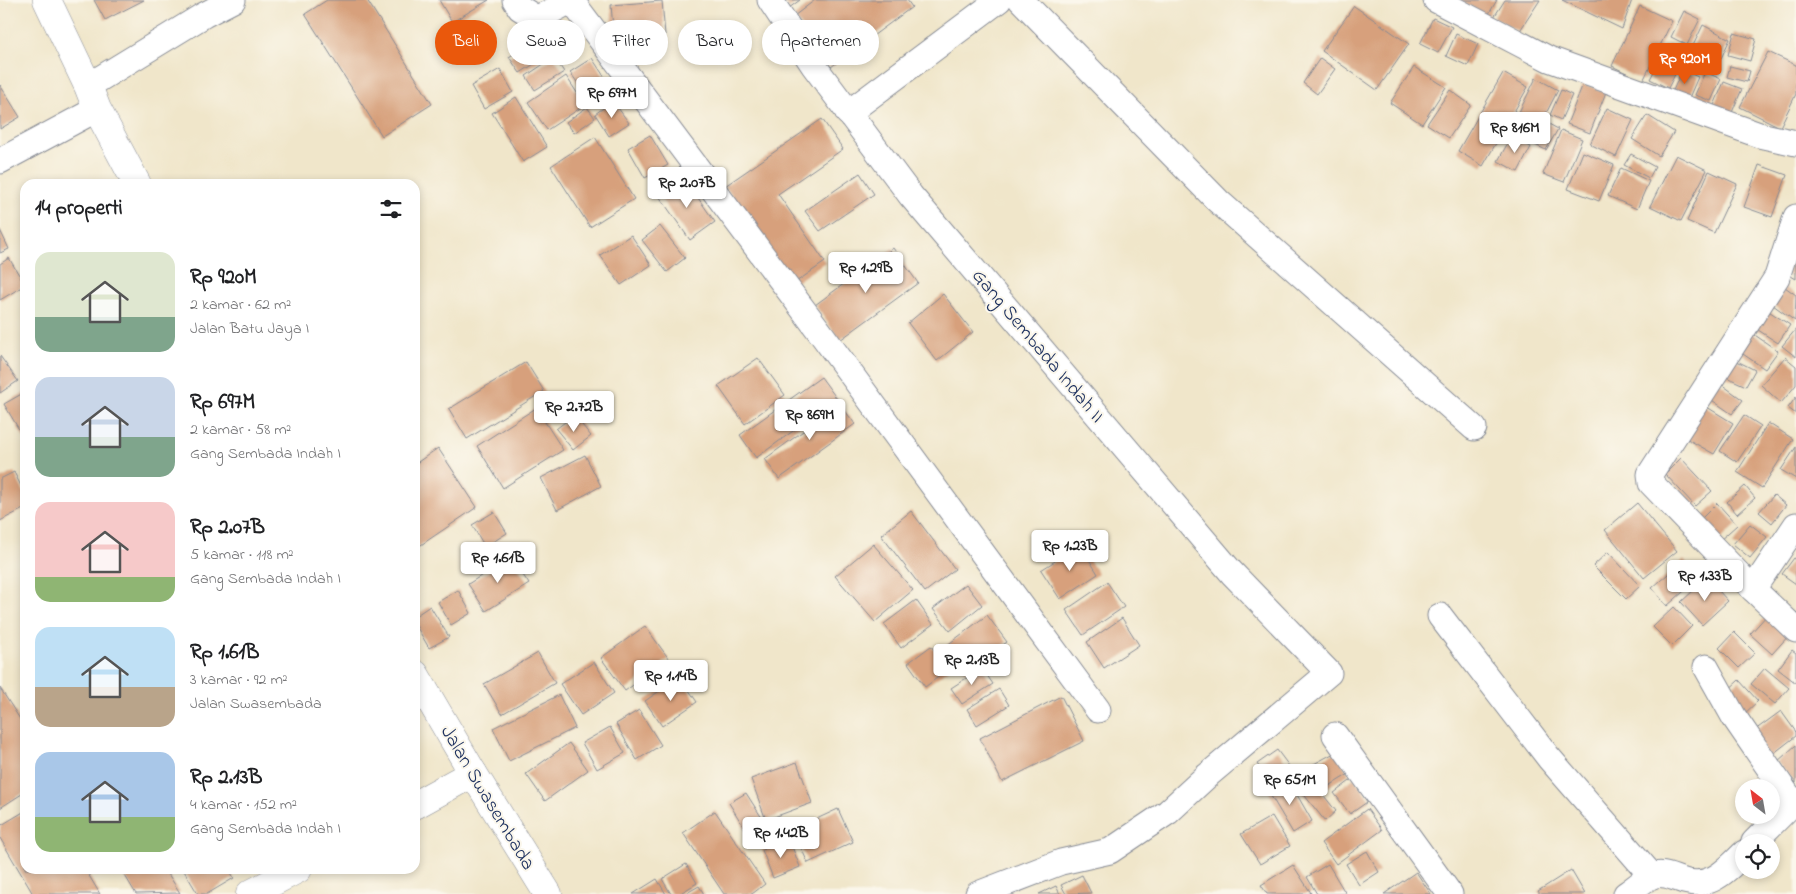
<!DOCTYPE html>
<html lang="id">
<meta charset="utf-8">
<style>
:root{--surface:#fff;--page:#f2f2f2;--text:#202124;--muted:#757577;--accent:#ea580c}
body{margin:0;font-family:"Indie Flower",sans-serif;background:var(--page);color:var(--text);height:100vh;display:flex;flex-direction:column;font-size:19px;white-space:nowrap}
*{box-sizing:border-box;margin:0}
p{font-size:16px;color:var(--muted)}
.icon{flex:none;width:28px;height:28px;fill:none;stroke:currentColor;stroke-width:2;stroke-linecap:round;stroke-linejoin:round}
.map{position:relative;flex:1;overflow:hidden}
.sheet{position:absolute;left:20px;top:179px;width:400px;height:695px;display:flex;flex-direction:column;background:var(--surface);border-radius:15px;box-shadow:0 2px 8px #0003}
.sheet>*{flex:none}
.guide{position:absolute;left:435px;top:20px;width:475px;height:45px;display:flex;gap:10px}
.needle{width:32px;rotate:329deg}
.controls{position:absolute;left:1735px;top:779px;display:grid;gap:10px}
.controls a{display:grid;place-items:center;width:45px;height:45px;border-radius:50%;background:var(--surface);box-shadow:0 2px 8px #0003;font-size:25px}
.price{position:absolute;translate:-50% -42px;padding:0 11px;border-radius:5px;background:#fff;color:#222;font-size:16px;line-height:32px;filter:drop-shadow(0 1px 2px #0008)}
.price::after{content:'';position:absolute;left:50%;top:30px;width:15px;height:11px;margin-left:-8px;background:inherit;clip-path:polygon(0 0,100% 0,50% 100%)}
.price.active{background:var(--accent);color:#fff}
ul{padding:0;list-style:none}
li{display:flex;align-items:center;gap:15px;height:125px;padding:0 15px}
li span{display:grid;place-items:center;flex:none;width:140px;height:100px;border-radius:15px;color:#555}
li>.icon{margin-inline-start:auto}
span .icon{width:60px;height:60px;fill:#fffc;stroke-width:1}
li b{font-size:21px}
h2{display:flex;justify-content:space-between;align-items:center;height:60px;padding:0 15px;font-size:21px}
.pill{padding:0 18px;border-radius:22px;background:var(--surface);box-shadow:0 2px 8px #0003;font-size:18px;line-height:45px}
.pill.active{background:var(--accent);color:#fff}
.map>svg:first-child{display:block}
.building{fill:#d7a07c}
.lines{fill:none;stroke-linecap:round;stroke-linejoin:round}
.minor-casing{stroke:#868a94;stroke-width:27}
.tertiary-casing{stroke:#868a94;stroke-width:29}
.minor{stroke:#fff;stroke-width:25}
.tertiary{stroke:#fff;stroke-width:28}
.labels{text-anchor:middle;stroke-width:4;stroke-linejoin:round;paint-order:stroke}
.street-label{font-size:20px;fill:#1b2f5e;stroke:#fbf7ec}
</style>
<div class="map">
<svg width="1796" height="894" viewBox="0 0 1796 894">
<rect width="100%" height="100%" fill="#fbf7ec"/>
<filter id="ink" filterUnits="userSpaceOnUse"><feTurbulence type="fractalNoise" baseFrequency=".02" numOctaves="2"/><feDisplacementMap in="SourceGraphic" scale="10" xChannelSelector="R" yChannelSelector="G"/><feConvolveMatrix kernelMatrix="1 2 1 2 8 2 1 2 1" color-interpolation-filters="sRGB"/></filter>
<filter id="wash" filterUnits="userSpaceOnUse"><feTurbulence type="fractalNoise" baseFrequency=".0096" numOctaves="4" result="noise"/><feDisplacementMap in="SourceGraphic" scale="20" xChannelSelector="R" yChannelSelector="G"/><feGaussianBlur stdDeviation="1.12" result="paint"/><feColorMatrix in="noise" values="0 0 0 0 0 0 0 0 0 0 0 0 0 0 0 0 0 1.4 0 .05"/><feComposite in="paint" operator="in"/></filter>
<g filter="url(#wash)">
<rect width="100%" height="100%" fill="#f0e6ca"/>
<g id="blocks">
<g class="building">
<path d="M94,0H144L105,20Z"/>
<path d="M327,0H367L432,104L382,136L305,14Z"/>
<path d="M439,0H489L452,22Z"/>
<path d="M783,0H800L789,8Z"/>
<path d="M815,0H907L912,7L831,67L794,16Z"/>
<path d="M1460,0H1497L1487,17Z"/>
<path d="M1505,0H1540L1519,32L1494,17Z"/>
<path d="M1562,0H1632L1622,29Z"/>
<path d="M662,1L666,46L615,51L611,5Z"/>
<path d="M1354,6L1409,44L1377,90L1322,51Z"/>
<path d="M1640,6L1672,21L1643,81L1612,66Z"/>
<path d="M1684,11L1700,19L1687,45L1671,37Z"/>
<path d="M1433,18L1452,27L1438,53L1420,44Z"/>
<path d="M1703,25L1730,39L1717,67L1689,54Z"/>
<path d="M1734,33L1756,39L1750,61L1728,55Z"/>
<path d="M1456,34L1478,44L1468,66L1446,56Z"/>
<path d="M539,37L550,54L520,73L509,57Z"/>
<path d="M1668,45L1686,53L1668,88L1650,79Z"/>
<path d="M1768,52L1796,65V94L1780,127L1740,107Z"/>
<path d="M554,57L564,72L535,90L526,76Z"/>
<path d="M592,58L611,87L590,101L570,72Z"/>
<path d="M1320,58L1335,69L1317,94L1303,83Z"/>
<path d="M1730,66L1750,71L1747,82L1727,77Z"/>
<path d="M1414,67L1446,87L1422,124L1390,103Z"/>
<path d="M500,69L513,92L484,109L471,86Z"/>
<path d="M1682,70L1698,77L1688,100L1672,93Z"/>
<path d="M1705,72L1721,79L1711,101L1695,95Z"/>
<path d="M1503,73L1528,87L1483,166L1458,151Z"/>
<path d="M566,76L585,105L547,130L528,102Z"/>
<path d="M1536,78L1558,90L1534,137L1512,126Z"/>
<path d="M1724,82L1742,89L1730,117L1712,110Z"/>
<path d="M1583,84L1606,92L1590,133L1567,124Z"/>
<path d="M0,85L20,117L0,129Z"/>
<path d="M1450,90L1471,105L1449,138L1427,124Z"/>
<path d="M1561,90L1572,95L1561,120L1550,115Z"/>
<path d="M516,97L547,147L523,162L492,113Z"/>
<path d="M613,101L629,123L609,136L595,114Z"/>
<path d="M587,107L595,118L574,133L566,122Z"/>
<path d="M1607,108L1633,120L1616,157L1590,144Z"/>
<path d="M1647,115L1674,132L1659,156L1632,139Z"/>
<path d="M822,119L843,149L778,194L825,262L793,284L725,186Z"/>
<path d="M1547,123L1558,129L1546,150L1535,145Z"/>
<path d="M1561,130L1582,139L1564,182L1543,174Z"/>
<path d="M650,135L668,165L645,178L628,148Z"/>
<path d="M595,137L634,199L590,227L551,166Z"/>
<path d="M1511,137L1531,147L1518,172L1498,161Z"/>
<path d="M1583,152L1614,165L1599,201L1568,189Z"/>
<path d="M1631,154L1655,167L1649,178L1624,165Z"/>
<path d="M1676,155L1707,170L1681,221L1650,206Z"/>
<path d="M1759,165L1787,175L1772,217L1744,207Z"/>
<path d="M1621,168L1649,181L1637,209L1608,196Z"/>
<path d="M1709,171L1737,184L1714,233L1687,221Z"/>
<path d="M860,173L874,194L820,231L805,211Z"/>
<path d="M684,178L715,222L690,240L659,196Z"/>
<path d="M660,226L685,258L667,272L642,240Z"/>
<path d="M0,230L9,249L0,253Z"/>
<path d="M631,235L651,265L621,285L600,255Z"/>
<path d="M893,248L918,283L840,340L815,305Z"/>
<path d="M1796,255V279L1786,273Z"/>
<path d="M9,258L25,285L0,300V264Z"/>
<path d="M1785,287L1796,295L1795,321L1773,305Z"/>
<path d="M943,294L973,332L937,361L908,323Z"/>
<path d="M1767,310L1790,325L1778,343L1755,328Z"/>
<path d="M1796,329V357L1782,346Z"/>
<path d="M1749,331L1778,351L1765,369L1737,350Z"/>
<path d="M0,356L18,381L0,393Z"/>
<path d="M1785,357L1796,366V385L1781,403L1761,385Z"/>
<path d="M758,358L785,395L745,424L718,386Z"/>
<path d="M1733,359L1755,370L1746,386L1724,376Z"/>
<path d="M526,362L544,391L467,439L449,409Z"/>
<path d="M821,377L837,399L756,458L740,435Z"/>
<path d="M1717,381L1743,400L1732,414L1706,396Z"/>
<path d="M25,392V437L24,438L4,404Z"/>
<path d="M1796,397V414L1788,408Z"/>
<path d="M840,404L855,424L779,479L765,459Z"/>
<path d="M1702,404L1733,423L1714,454L1682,436Z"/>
<path d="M536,408L563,450L503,488L477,446Z"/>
<path d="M574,415L591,436L573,450L556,429Z"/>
<path d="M1744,415L1761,426L1737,462L1720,451Z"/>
<path d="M1768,423L1793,439L1762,488L1737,472Z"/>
<path d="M1796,447V479L1781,470Z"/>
<path d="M438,448L477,507L415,549V464Z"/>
<path d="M585,455L601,486L557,510L541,478Z"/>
<path d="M1681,458L1712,491L1695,506L1665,474Z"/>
<path d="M14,472L25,494V508L0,521V479Z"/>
<path d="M1745,486L1755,498L1737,514L1727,502Z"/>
<path d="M1774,495L1786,505L1772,523L1759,512Z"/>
<path d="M1637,503L1677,551L1644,578L1605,530Z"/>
<path d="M1717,503L1737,525L1719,541L1700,520Z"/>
<path d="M911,511L955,569L925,592L881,535Z"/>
<path d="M494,512L507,533L485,547L472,525Z"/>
<path d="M1750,524L1767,537L1750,558L1733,544Z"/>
<path d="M873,544L913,590L875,622L835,576Z"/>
<path d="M1080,545L1098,574L1060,599L1041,570Z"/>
<path d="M1608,552L1640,586L1626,599L1593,566Z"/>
<path d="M511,557L529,584L486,611L468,584Z"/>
<path d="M1794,558L1796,559V584L1782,574Z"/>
<path d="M1684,560L1699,578L1667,606L1652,588Z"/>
<path d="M1707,578L1728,601L1702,625L1681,602Z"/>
<path d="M1107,582L1124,607L1083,635L1066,610Z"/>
<path d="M966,584L982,605L950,631L933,609Z"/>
<path d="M458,590L471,613L451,625L438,602Z"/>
<path d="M916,600L933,624L901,648L884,624Z"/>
<path d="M430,606L449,637L429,648L415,624V616Z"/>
<path d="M1674,607L1692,626L1672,646L1653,627Z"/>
<path d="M1768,614L1790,634L1772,654L1750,634Z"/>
<path d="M987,615L1007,642L966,672L946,646Z"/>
<path d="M1122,618L1139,645L1104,668L1087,642Z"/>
<path d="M645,626L669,659L625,691L601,658Z"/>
<path d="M1734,632L1755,653L1739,668L1719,648Z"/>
<path d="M931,646L949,669L925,687L908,663Z"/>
<path d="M1792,650L1796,653V683L1778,669Z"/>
<path d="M538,653L555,683L502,714L484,684Z"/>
<path d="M594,662L614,693L581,715L560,684Z"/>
<path d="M982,668L993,684L962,704L951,688Z"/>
<path d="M1765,668L1789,688L1775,704L1751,684Z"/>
<path d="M680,677L697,702L662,726L645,701Z"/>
<path d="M1739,680L1758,701L1743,715L1724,694Z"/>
<path d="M0,688L25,727V792L0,808Z"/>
<path d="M999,689L1009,705L977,725L967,709Z"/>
<path d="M559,695L575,728L509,761L493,728Z"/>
<path d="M1061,696L1084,741L1002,782L980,738Z"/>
<path d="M639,710L661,745L637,760L616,724Z"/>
<path d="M1781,711L1796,732V736L1769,757L1751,733Z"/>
<path d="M610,727L625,753L597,769L582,743Z"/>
<path d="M569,743L588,770L545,801L526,774Z"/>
<path d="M1796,745V783L1777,762Z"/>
<path d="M1277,750L1289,766L1269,780L1257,764Z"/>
<path d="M1336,752L1349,774L1326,788L1312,765Z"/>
<path d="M797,762L812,803L766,820L751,779Z"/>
<path d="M1301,767L1336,811L1325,821L1289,776Z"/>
<path d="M1354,778L1370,800L1350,814L1334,793Z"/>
<path d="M1288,779L1312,821L1293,833L1268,791Z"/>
<path d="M746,793L762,818L745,829L729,803Z"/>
<path d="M838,809L853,842L808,863L793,830Z"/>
<path d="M1367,809L1382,830L1336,864L1321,843Z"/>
<path d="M25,811V869H85L100,894H33L0,838V826Z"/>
<path d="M715,811L765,884L752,894H724L683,833Z"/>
<path d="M1272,816L1290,846L1260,864L1241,834Z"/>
<path d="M789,839L800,867L773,878L762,850Z"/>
<path d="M1367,851L1379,872L1359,885L1346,864Z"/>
<path d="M686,864L697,883L679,894H671L662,879Z"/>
<path d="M1328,864L1346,894H1317L1307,877Z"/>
<path d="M1293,865L1311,893L1308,894H1267L1261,885Z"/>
<path d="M121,869H165L180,893L136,894Z"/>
<path d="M183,869H229L234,878L207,894H198Z"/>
<path d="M1571,870L1585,894H1540L1538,891Z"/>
<path d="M1416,872L1431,894H1384Z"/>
<path d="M1082,875L1091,893L1066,894L1061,885Z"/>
<path d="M657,879L666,894H633Z"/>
<path d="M699,886L704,894H685Z"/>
<path d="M1056,886L1060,894H1039Z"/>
</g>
</g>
</g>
<g filter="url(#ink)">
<use href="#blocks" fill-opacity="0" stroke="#868a94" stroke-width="1"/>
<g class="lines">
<g class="minor-casing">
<g id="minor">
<path d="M515,0L520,8L536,18L548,13L572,0"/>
<path d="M571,0L817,328L1098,710"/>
<path d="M770,0L814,66L911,196L1232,573L1329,673L1208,775L1168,812L1110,851L1061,862L978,894"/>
<path d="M1021,0L1218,201L1474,428"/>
<path d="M1436,0L1549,59L1759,135L1796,143"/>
<path d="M88,86L204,15L233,0"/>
<path d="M848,113L999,0"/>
<path d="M0,161L97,109"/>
<path d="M1796,217L1777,277L1650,474L1651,483L1753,589L1796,630"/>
<path d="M1753,589L1796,525"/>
<path d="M1440,616L1549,758L1652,876"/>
<path d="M1706,667L1734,717L1793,803"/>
<path d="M1335,735L1450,894"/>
<path d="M1754,842L1796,800"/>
<path d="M1626,894C1634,889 1643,880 1652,876C1661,872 1669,876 1678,879C1708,891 1724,873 1744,853"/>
</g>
</g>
<g class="tertiary-casing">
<g id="tertiary">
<path d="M47,0L88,86L97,109L137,184"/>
<path d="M415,674L473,773L548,894"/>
<path d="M415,805L473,773"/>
<path d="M250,894L298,869"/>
</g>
</g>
<use href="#minor" class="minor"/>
<use href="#tertiary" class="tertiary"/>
</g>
</g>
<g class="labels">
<g class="street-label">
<text transform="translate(1039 345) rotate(50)" y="7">Gang Sembada Indah II</text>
<text transform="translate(489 797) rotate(59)" y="7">Jalan Swasembada</text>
</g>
</g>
</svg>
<div class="controls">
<a><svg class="needle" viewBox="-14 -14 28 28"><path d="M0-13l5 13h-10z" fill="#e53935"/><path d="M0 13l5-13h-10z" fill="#757577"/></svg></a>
<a><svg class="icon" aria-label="locate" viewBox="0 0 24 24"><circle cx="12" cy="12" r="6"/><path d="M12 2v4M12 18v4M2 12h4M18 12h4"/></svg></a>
</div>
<b class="price active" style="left:1685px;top:85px">Rp 920M</b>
<b class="price" style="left:612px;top:119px">Rp 697M</b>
<b class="price" style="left:1515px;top:154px">Rp 816M</b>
<b class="price" style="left:687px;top:209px">Rp 2.07B</b>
<b class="price" style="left:866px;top:294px">Rp 1.29B</b>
<b class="price" style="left:574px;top:433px">Rp 2.72B</b>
<b class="price" style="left:810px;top:441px">Rp 869M</b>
<b class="price" style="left:1070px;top:572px">Rp 1.23B</b>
<b class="price" style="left:498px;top:584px">Rp 1.61B</b>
<b class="price" style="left:1705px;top:602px">Rp 1.33B</b>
<b class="price" style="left:972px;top:686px">Rp 2.13B</b>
<b class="price" style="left:671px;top:702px">Rp 1.14B</b>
<b class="price" style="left:1290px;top:806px">Rp 651M</b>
<b class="price" style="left:781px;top:859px">Rp 1.42B</b>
<div class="guide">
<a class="pill active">Beli</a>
<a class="pill">Sewa</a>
<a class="pill">Filter</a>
<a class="pill">Baru</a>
<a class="pill">Apartemen</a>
</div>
<section class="sheet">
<h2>14 properti<svg class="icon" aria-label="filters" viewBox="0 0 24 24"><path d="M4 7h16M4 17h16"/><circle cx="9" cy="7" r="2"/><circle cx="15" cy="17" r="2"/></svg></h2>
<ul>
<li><span style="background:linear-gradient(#dfe7d0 65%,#7fa58c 0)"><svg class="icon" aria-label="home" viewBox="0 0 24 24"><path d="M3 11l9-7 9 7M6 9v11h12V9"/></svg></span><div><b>Rp 920M</b><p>2 kamar · 62 m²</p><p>Jalan Batu Jaya I</p></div></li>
<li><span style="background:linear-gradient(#c9d6e8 60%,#7fa58c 0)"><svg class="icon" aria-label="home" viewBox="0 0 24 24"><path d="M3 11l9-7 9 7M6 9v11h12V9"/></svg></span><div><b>Rp 697M</b><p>2 kamar · 58 m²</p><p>Gang Sembada Indah I</p></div></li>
<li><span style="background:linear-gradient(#f6c9c9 75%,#8fb573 0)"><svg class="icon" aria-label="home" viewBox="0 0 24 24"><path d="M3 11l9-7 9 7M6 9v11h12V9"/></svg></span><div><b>Rp 2.07B</b><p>5 kamar · 118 m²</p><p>Gang Sembada Indah I</p></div></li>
<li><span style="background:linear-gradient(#bfe0f5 60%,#b9a48a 0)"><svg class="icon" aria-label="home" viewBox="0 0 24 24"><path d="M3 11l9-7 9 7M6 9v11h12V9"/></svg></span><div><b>Rp 1.61B</b><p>3 kamar · 92 m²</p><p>Jalan Swasembada</p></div></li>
<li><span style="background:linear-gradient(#a9c7e8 65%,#8fb573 0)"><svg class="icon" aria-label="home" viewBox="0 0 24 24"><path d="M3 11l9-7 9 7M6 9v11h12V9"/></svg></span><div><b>Rp 2.13B</b><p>4 kamar · 152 m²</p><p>Gang Sembada Indah I</p></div></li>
</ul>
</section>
</div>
